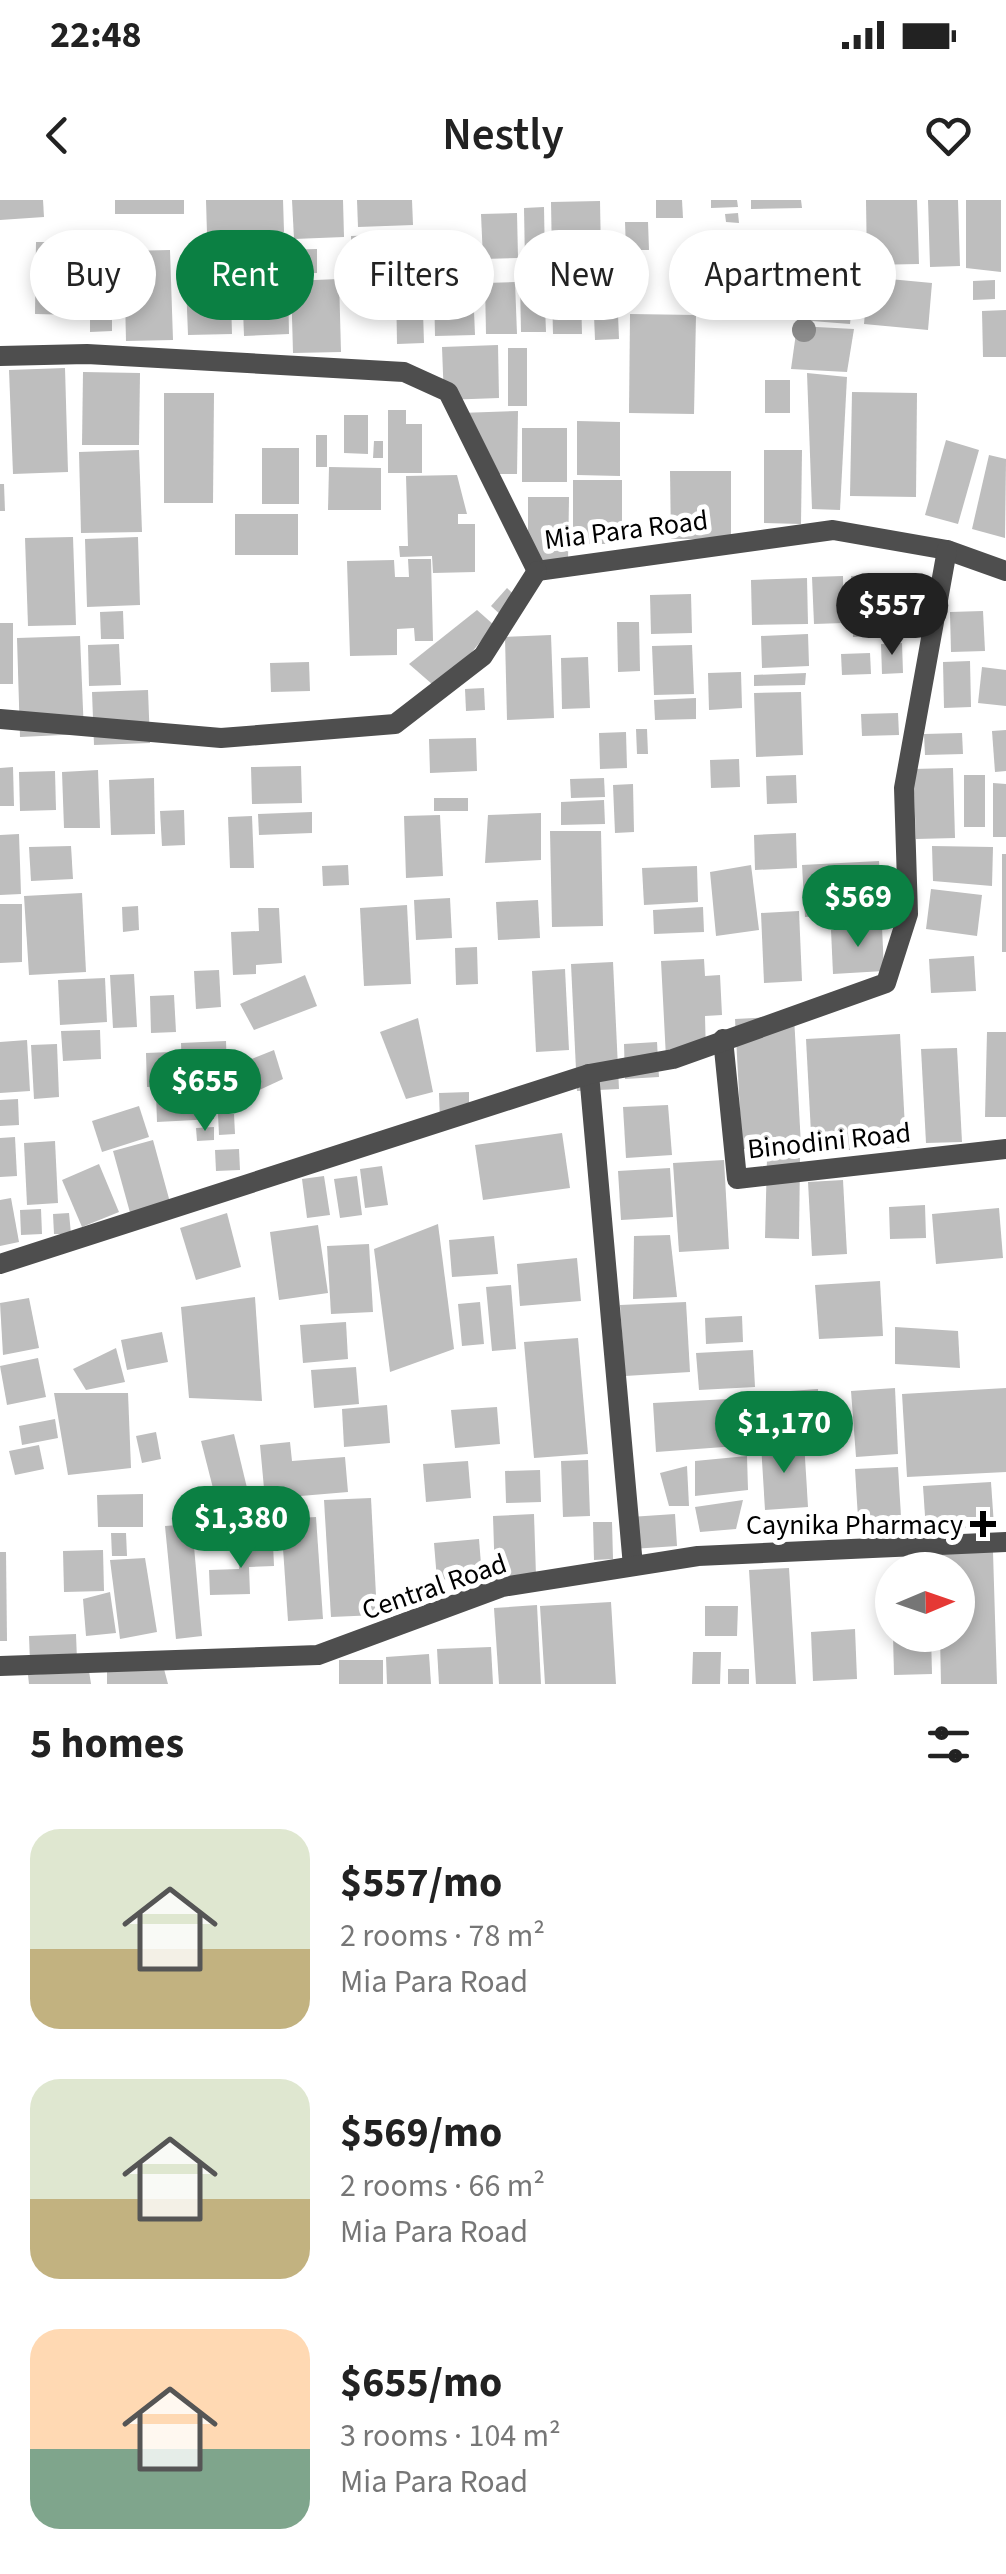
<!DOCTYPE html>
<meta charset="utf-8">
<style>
:root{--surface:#fff;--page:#f6f6f6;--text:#222;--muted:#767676;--accent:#0b8043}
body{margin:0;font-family:"Source Sans 3",sans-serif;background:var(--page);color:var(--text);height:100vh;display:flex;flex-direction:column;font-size:38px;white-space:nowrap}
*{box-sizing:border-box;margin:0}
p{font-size:32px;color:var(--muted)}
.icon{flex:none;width:55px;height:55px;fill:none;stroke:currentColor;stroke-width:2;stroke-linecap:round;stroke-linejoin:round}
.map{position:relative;height:1484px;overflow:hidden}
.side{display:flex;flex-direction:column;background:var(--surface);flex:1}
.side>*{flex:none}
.hud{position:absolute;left:30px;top:30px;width:948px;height:90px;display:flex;gap:20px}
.needle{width:65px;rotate:88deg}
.fabs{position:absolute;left:875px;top:1352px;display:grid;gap:20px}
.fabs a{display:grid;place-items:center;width:100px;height:100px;border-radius:50%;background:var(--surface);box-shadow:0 5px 15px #0003;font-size:50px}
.price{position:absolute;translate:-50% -85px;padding:0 22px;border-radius:35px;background:var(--accent);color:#fff;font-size:32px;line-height:65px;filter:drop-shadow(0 2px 5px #0008)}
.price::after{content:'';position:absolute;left:50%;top:60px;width:30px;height:22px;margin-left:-15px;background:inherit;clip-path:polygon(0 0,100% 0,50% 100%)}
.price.on{background:#222;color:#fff}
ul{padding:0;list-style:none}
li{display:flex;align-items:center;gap:30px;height:250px;padding:0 30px}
li span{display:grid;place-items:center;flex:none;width:280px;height:200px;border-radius:30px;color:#555}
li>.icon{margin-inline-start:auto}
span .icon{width:120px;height:120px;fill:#fffc;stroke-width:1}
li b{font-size:42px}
h2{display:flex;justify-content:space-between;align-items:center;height:120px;padding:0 30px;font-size:42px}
.pill{padding:0 35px;border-radius:45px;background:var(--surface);box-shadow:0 5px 15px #0003;font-size:35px;line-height:90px}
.pill.on{background:var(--accent);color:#fff}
.status{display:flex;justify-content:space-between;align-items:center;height:70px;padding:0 50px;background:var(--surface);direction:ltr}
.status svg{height:28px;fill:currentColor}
header{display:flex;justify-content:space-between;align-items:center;height:130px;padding:0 30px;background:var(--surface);font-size:45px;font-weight:600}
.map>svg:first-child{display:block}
.building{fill:#bebebe}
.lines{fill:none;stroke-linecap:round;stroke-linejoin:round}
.minor{stroke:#4e4e4e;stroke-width:20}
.tree{fill:#8b8b8b}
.poi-dot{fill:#000;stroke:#fff;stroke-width:4}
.labels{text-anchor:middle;stroke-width:10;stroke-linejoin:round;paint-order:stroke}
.street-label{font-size:28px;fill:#000;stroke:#fff}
.poi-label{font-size:28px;fill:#000;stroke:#fff;text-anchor:end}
</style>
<div class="status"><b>22:48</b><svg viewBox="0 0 49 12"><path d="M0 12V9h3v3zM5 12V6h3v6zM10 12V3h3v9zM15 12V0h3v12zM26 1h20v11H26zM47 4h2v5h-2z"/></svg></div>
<header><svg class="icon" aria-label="back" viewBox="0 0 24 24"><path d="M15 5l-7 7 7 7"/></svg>Nestly<svg class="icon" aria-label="heart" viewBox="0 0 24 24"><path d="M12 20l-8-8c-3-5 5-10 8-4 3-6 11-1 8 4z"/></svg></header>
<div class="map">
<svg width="1006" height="1484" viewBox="0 0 1006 1484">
<rect width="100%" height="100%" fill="#fff"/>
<g class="building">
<path d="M0,0H43L44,17L0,20Z"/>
<rect x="115" y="0" width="69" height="14"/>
<path d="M206,0H283L284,32L207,34Z"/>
<path d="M292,0H343L344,37L294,39Z"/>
<path d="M357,0H412L413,25L358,27Z"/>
<path d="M656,0H682L683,18H656Z"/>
<path d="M711,0H737L738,7L711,8Z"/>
<path d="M751,0H801L802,8L751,9Z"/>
<path d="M866,0H917L919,64L867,65Z"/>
<path d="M928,0H958L960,66L930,67Z"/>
<path d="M966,0H1001V72L966,68Z"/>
<path d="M600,1L601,56L552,57L551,2Z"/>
<path d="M544,7L545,63H525L524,8Z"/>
<path d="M517,13L518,58L483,59L481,14Z"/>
<path d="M738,13L739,23L726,22L725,14Z"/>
<path d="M625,22H648L649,50H626Z"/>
<path d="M439,31L440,63L387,65L386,33Z"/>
<path d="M800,31H820L821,56L801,57Z"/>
<path d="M377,35L378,63H352L351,36Z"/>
<path d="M36,42H77L76,115L35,114Z"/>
<path d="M317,49V73L242,76L241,51Z"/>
<path d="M170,50L173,140L126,141L124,51Z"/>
<path d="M237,55L238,99L231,100L232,134L188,135L185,57Z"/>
<path d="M116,58L117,94L98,95L96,59Z"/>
<path d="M616,64L617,106H586L585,65Z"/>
<path d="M581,66L582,83L548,85V67Z"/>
<path d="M804,66L856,71L850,124L799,120Z"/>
<path d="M372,68L373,101L346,102L345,69Z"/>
<path d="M868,77L932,83L928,130L864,124Z"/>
<path d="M339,79L341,152L293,153L291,81Z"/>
<path d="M422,80L424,143L397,144L396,81Z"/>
<path d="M544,80L546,132H521L520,81Z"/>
<path d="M995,80V99L973,100V81Z"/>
<path d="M288,81L289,134L244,136L242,82Z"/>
<path d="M515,82L517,134H486L485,83Z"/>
<path d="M473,87L475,135L435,136L434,89Z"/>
<path d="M552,93H581L582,134H553Z"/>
<path d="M1006,110V157H983L982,111Z"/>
<path d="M618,114L619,139L595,140L594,115Z"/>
<path d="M630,114L696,115L694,214L629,213Z"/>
<path d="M112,116V131L90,132V117Z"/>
<path d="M797,126L854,129L847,172L791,169Z"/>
<path d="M498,145L499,198L444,200L442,147Z"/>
<rect x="508" y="148" width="19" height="58"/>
<path d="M65,168L68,272L13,274L9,170Z"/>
<path d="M83,172L140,173L139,245H82Z"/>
<path d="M807,173L847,177L840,310L812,309Z"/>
<rect x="765" y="180" width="25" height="33"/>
<path d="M852,192L917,193L916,297L850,296Z"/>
<path d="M164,193H214L213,303H164Z"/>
<path d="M388,210H406V224H422V273H388Z"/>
<path d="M518,211L517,274H489L460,213Z"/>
<path d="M344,215H368V254L344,253Z"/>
<path d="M577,221L620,222V276L577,275Z"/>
<rect x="522" y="228" width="45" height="54"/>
<rect x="316" y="235" width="11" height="32"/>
<path d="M946,240L979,250L958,324L925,315Z"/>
<path d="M374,241H383V258H373Z"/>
<rect x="262" y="248" width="37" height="56"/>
<path d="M139,250L142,332L81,333L79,252Z"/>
<path d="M764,250H802L801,324L764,323Z"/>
<path d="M989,255L1006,259L1005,338L972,329Z"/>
<path d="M329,267L381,268V310H328Z"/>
<path d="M670,271H731V339H671Z"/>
<path d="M457,275L467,314H458V324H475V372L433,373L432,356L400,357L399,346H408L406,276Z"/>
<rect x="573" y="280" width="49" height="64"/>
<path d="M0,284H4L5,311H0Z"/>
<path d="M528,297H569L568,363H528Z"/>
<rect x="235" y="314" width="63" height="41"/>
<path d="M73,337L76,425L28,426L25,338Z"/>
<path d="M138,337L140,405L87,407L85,339Z"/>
<path d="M408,359H431L433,441H415L414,428L397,429V455L350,456L347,361L394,360L395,377H409Z"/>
<path d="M903,374L905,435L853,437L851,376Z"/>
<path d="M843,376L844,423L814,424L812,377Z"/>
<path d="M807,378L808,424L752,425L751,380Z"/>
<path d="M507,388L519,399L503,417L491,406Z"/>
<path d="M691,394L692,433L651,434L650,395Z"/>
<path d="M477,410L494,425L440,491L409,464Z"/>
<path d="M123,411L124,439H101L100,412Z"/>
<path d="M983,411L985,451L951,452L950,412Z"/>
<path d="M617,422H639L640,471L618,472Z"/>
<rect x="0" y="423" width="13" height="61"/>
<path d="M808,434L809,466L762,468L761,436Z"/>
<path d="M551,435L554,518L507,520L505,437Z"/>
<path d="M80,436L84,534L20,537L17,438Z"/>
<path d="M902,443L903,473L882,474L881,444Z"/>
<path d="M119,444L121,485L89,486L88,445Z"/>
<path d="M692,445L694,494L654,495L652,446Z"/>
<path d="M870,453L871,474L842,475L841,454Z"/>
<path d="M588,457L590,508L562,509L561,458Z"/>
<path d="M970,461L971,507L944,508L943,462Z"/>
<path d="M309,462L310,491L271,492L270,463Z"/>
<path d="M982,467L1006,470V506L978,503Z"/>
<path d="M741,472L742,508L709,510L708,473Z"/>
<path d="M806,473L805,485L754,486V475Z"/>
<path d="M484,488L485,510L466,511L465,489Z"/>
<path d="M148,490L150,543L94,545L92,492Z"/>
<path d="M801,492L803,555L756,557L754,493Z"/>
<path d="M696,498V519L655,520L654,500Z"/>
<path d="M898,513L899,535L862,536L861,514Z"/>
<path d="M636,529H647L648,554H637Z"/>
<path d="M1006,530V571L995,572L992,531Z"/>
<path d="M626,532L627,568L600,569L599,533Z"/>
<path d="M962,533L963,554L925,555L924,534Z"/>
<path d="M476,538L477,571L430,573L429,539Z"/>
<path d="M739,559L740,587L711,588L710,560Z"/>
<path d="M301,566L302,603L252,604L251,567Z"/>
<path d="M13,567L14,606H0V568Z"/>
<path d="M953,568L955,638L916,639L913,569Z"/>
<path d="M98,570L100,628H64L62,572Z"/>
<path d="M55,571L56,610L20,611L19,572Z"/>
<path d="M796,575L797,603L767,604L766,576Z"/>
<rect x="964" y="575" width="21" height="52"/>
<path d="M154,578L155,634L111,635L109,580Z"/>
<path d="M604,578L605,597L571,598L570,579Z"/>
<path d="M993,583L1006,584V637H993Z"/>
<path d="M633,584L634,632L615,633L613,585Z"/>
<rect x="434" y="598" width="34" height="13"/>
<path d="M604,600L605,624L561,625V602Z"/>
<path d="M184,610L185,645L162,646L160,611Z"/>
<path d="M312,612V633L259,635L258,614Z"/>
<path d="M541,613V660L485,663L488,615Z"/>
<path d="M440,615L443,676L406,678L404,616Z"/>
<path d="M252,616L254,668H230L228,617Z"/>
<path d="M550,631H601L603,726L552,727Z"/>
<path d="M796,633L797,668L755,670L754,635Z"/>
<path d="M19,634L21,694L0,695V635Z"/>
<path d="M71,646L73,679L31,681L29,647Z"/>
<path d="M932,646L993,647L992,686L933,681Z"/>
<rect x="1002" y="654" width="4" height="98"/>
<path d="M879,661L882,713L805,717L802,665Z"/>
<path d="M348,665L349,685L323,686L322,666Z"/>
<path d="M751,665L759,730L716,736L710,672Z"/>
<path d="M697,666L698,702L644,705L642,668Z"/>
<path d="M931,689L982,695L977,736L926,729Z"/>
<path d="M82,693L86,772L29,775L24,696Z"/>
<path d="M450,698L452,738L416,740L414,700Z"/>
<path d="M538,700L540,738L498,740L496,702Z"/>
<path d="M0,704H22V762L0,763Z"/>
<path d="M407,705L411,784L364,786L360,708Z"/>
<path d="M138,706L139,730L123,732L122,707Z"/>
<path d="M703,707L704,732L654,734L653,710Z"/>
<path d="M258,708H279L282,763L256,765V774L233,775L231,732L259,731Z"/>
<path d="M799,711L802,781L764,783L761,713Z"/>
<path d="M882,727L884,771L833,774L831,730Z"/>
<path d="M477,747L478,784L456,785L455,748Z"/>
<path d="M974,756L976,791L931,793L929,759Z"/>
<path d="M704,759L705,776L720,775L722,815L705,816L706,856L666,858L661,761Z"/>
<path d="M613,762L619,889L577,891L571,764Z"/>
<path d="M565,769L569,850L536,852L532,771Z"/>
<path d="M219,770L221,807L196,809L194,771Z"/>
<path d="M134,774L137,827L113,828L110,775Z"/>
<path d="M305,775L317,806L254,830L240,804Z"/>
<path d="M105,778L107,822L60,825L58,780Z"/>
<path d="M174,795L176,832L151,833L150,796Z"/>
<path d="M794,816L801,946L742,949L735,819Z"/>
<path d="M418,818L433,892L406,899L380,832Z"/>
<path d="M100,830L101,859L63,861L61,831Z"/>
<path d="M987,832H1006V917H985Z"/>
<path d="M900,834L906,947L812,952L806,839Z"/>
<path d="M27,840L30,891L0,893V842Z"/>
<path d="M226,841L227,872L182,874L181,843Z"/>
<path d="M657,842L659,877L625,879L624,844Z"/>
<path d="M57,844L59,897L34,899L31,845Z"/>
<path d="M957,848L962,942L926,943L921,849Z"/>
<path d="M274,850L283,879L238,900L232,867Z"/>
<path d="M171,852L173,886L147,887L146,853Z"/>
<path d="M213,891L214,919L157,922L156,893Z"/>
<path d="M469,892V920L440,921L439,893Z"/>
<path d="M18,899L19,925L0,926V900Z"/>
<path d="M668,905L672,955L626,958L623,907Z"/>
<path d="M139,906L149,937L102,952L92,921Z"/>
<path d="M218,914H234L235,934L219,935Z"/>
<path d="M214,927V940L197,941L196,928Z"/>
<path d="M562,933L570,988L483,1000L475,945Z"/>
<path d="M15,937L17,976L0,977V938Z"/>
<path d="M153,940L174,1017L134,1027L113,951Z"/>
<path d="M55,941L58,1003L27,1005L24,943Z"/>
<path d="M239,949L240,970L216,971L215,950Z"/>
<path d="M767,957L800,958L799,1039L765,1038Z"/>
<path d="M724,960L729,1049L679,1052L673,963Z"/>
<path d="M99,964L119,1012L82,1027L62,980Z"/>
<path d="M382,966L388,1005L365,1008L360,969Z"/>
<path d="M670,968L673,1017L621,1020L618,971Z"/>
<path d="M324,976L330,1015L307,1018L302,979Z"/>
<path d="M357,976L362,1015L340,1018L334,979Z"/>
<path d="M843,980L847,1054L812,1056L808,982Z"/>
<path d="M11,998L19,1042L0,1046V1000Z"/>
<path d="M925,1005L926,1038L890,1039L889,1007Z"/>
<path d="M999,1008L1003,1058L936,1064L932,1014Z"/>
<path d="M41,1009L42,1034L21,1035L20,1010Z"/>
<path d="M69,1013L71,1034H54L53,1014Z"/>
<path d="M227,1013L241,1067L196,1080L180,1028Z"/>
<path d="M438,1024L454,1149L390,1172L374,1049Z"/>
<path d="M318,1025L328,1093L279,1100L270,1032Z"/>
<path d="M670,1035L677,1097L633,1099L634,1036Z"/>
<path d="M494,1036L498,1074L452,1077L449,1040Z"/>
<path d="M369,1044L373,1112L331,1114L327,1046Z"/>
<path d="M577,1058L581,1101L520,1106L517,1064Z"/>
<path d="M880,1081L883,1136L819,1139L815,1085Z"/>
<path d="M511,1085L516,1149L492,1151L486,1087Z"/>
<path d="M255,1097L262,1201L189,1198L181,1107Z"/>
<path d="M29,1098L39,1148L3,1155L0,1103Z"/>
<path d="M480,1102L484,1144L462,1146L458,1104Z"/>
<path d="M686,1102L690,1172L625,1176L620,1105Z"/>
<path d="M742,1116L743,1142L706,1144L705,1118Z"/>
<path d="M346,1122L348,1159L303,1163L300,1125Z"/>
<path d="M895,1127L958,1131L960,1168L895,1164Z"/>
<path d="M162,1132L168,1162L127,1170L121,1140Z"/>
<path d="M578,1138L588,1254L534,1258L524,1142Z"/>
<path d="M116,1148L125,1182L86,1190L73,1169Z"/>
<path d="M753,1150L755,1187L699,1190L696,1153Z"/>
<path d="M38,1158L46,1197L7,1205L0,1166Z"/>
<path d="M356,1167L359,1204L314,1208L311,1170Z"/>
<path d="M895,1188L898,1254L856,1257L851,1191Z"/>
<path d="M1006,1188V1272L907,1277L902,1194Z"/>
<path d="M818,1189L820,1220L792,1222L790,1191Z"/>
<path d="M54,1193H128L131,1268L68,1275Z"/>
<path d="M747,1198L751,1245L656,1252L653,1203Z"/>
<path d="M387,1205L390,1243L344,1247L342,1209Z"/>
<path d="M497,1207L500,1244L455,1248L451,1210Z"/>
<path d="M55,1219L58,1238L22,1245L19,1226Z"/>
<path d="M156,1232L161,1259L142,1263L136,1236Z"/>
<path d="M234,1234L248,1292L216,1300L201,1241Z"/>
<path d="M804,1241L808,1307L765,1310L761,1244Z"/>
<path d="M290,1242L292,1261L345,1257L348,1292L265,1299L260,1245Z"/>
<path d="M39,1245L44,1269L15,1275L9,1251Z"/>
<path d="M747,1256L748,1290L695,1296V1261Z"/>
<path d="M588,1260L590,1316L563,1317L561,1261Z"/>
<path d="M468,1261L471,1298L426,1302L423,1264Z"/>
<path d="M687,1266L689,1306H669L660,1273Z"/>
<path d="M898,1267L902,1333L859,1335L855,1269Z"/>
<path d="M540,1270L541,1302L506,1303L505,1271Z"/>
<path d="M991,1282L994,1326L926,1331L923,1286Z"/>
<path d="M143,1294V1327H98L97,1295Z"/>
<path d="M371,1298L377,1415L331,1417L324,1300Z"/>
<path d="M743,1300L736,1329L700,1332L695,1307Z"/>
<path d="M534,1314L536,1376L495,1378L493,1316Z"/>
<path d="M675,1314L677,1346L632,1349L630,1317Z"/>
<path d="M316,1317L323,1419L288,1421L281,1319Z"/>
<path d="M593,1322H612L613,1359L594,1360Z"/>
<path d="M192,1324L202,1436L176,1439L165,1326Z"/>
<path d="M111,1333H126L127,1356H112Z"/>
<path d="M479,1339L482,1377L437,1380L434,1343Z"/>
<path d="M273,1344L274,1366L249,1367L250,1394L210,1395L209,1370L239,1369L238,1346Z"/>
<path d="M103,1350L104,1391L64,1392L63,1351Z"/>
<path d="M0,1352H6L7,1441H0Z"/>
<path d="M993,1352L997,1484H941L940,1435H958V1370H938L937,1353Z"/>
<path d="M145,1358L157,1432L120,1439L110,1360Z"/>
<path d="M789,1368L796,1484H756L749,1370Z"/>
<path d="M110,1392L116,1433L86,1436L83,1399Z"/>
<path d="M611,1402L616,1484H545L540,1406Z"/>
<path d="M537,1405L541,1484H499L494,1408Z"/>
<path d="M705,1406H738L737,1436H705Z"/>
<path d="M855,1429L857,1479L813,1481L811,1432Z"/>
<path d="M76,1434L77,1460L30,1462L29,1436Z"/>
<path d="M893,1435H931L932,1474L894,1475Z"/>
<path d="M491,1447L493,1484H439L437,1449Z"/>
<path d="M693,1452H721L720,1484H692Z"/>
<path d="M429,1454L431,1484H387L386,1457Z"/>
<rect x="339" y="1460" width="44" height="24"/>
<path d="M164,1469L168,1484H107V1470Z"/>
<rect x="728" y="1469" width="21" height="15"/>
<path d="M89,1471L91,1484H29L28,1475Z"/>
</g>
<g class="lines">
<g class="minor">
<path d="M0,156L87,154L404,172L448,192L537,371L833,330L947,350L1006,371"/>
<path d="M0,519L221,538L395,524L483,456L537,371"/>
<path d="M723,839L737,979L1006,949"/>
<path d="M589,874L633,1366"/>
<path d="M0,1064L589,874L673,859L886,783L908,714L904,588L947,350"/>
<path d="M0,1466L318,1455L502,1387L698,1356L1006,1342"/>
</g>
</g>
<circle class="tree" cx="804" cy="130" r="12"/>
<path class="poi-dot" d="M978 1309h10v10h10v10h-10v10h-10v-10h-10v-10h10z"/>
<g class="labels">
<g class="street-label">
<text transform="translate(626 329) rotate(-7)" y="10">Mia Para Road</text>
<text transform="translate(829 940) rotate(-6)" y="10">Binodini Road</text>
<text transform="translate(434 1386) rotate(-19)" y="10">Central Road</text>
</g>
<g class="poi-label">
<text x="963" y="1334">Caynika Pharmacy</text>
</g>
</g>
</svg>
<div class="fabs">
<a><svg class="needle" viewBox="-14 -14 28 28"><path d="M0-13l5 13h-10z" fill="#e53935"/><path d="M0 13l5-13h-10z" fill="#767676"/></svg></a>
</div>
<b class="price on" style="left:892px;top:458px">$557</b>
<b class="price" style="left:858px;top:750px">$569</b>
<b class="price" style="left:205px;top:934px">$655</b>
<b class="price" style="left:784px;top:1276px">$1,170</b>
<b class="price" style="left:241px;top:1371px">$1,380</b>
<div class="hud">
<a class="pill">Buy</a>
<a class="pill on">Rent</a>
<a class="pill">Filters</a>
<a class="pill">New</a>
<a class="pill">Apartment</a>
</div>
</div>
<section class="side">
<h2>5 homes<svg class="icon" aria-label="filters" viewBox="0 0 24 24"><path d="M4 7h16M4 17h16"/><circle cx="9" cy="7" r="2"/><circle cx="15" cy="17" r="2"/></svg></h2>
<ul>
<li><span style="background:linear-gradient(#dfe7d0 60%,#c2b280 0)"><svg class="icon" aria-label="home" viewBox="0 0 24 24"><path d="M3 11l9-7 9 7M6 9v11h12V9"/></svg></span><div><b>$557/mo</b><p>2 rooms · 78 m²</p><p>Mia Para Road</p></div></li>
<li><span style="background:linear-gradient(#dfe7d0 60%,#c2b280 0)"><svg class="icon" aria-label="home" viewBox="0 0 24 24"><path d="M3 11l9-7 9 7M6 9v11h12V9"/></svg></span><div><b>$569/mo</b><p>2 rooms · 66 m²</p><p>Mia Para Road</p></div></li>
<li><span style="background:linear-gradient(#ffd9b3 60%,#7fa58c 0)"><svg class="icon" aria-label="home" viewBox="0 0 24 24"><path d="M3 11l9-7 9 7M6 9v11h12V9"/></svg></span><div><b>$655/mo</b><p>3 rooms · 104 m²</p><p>Mia Para Road</p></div></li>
</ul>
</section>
